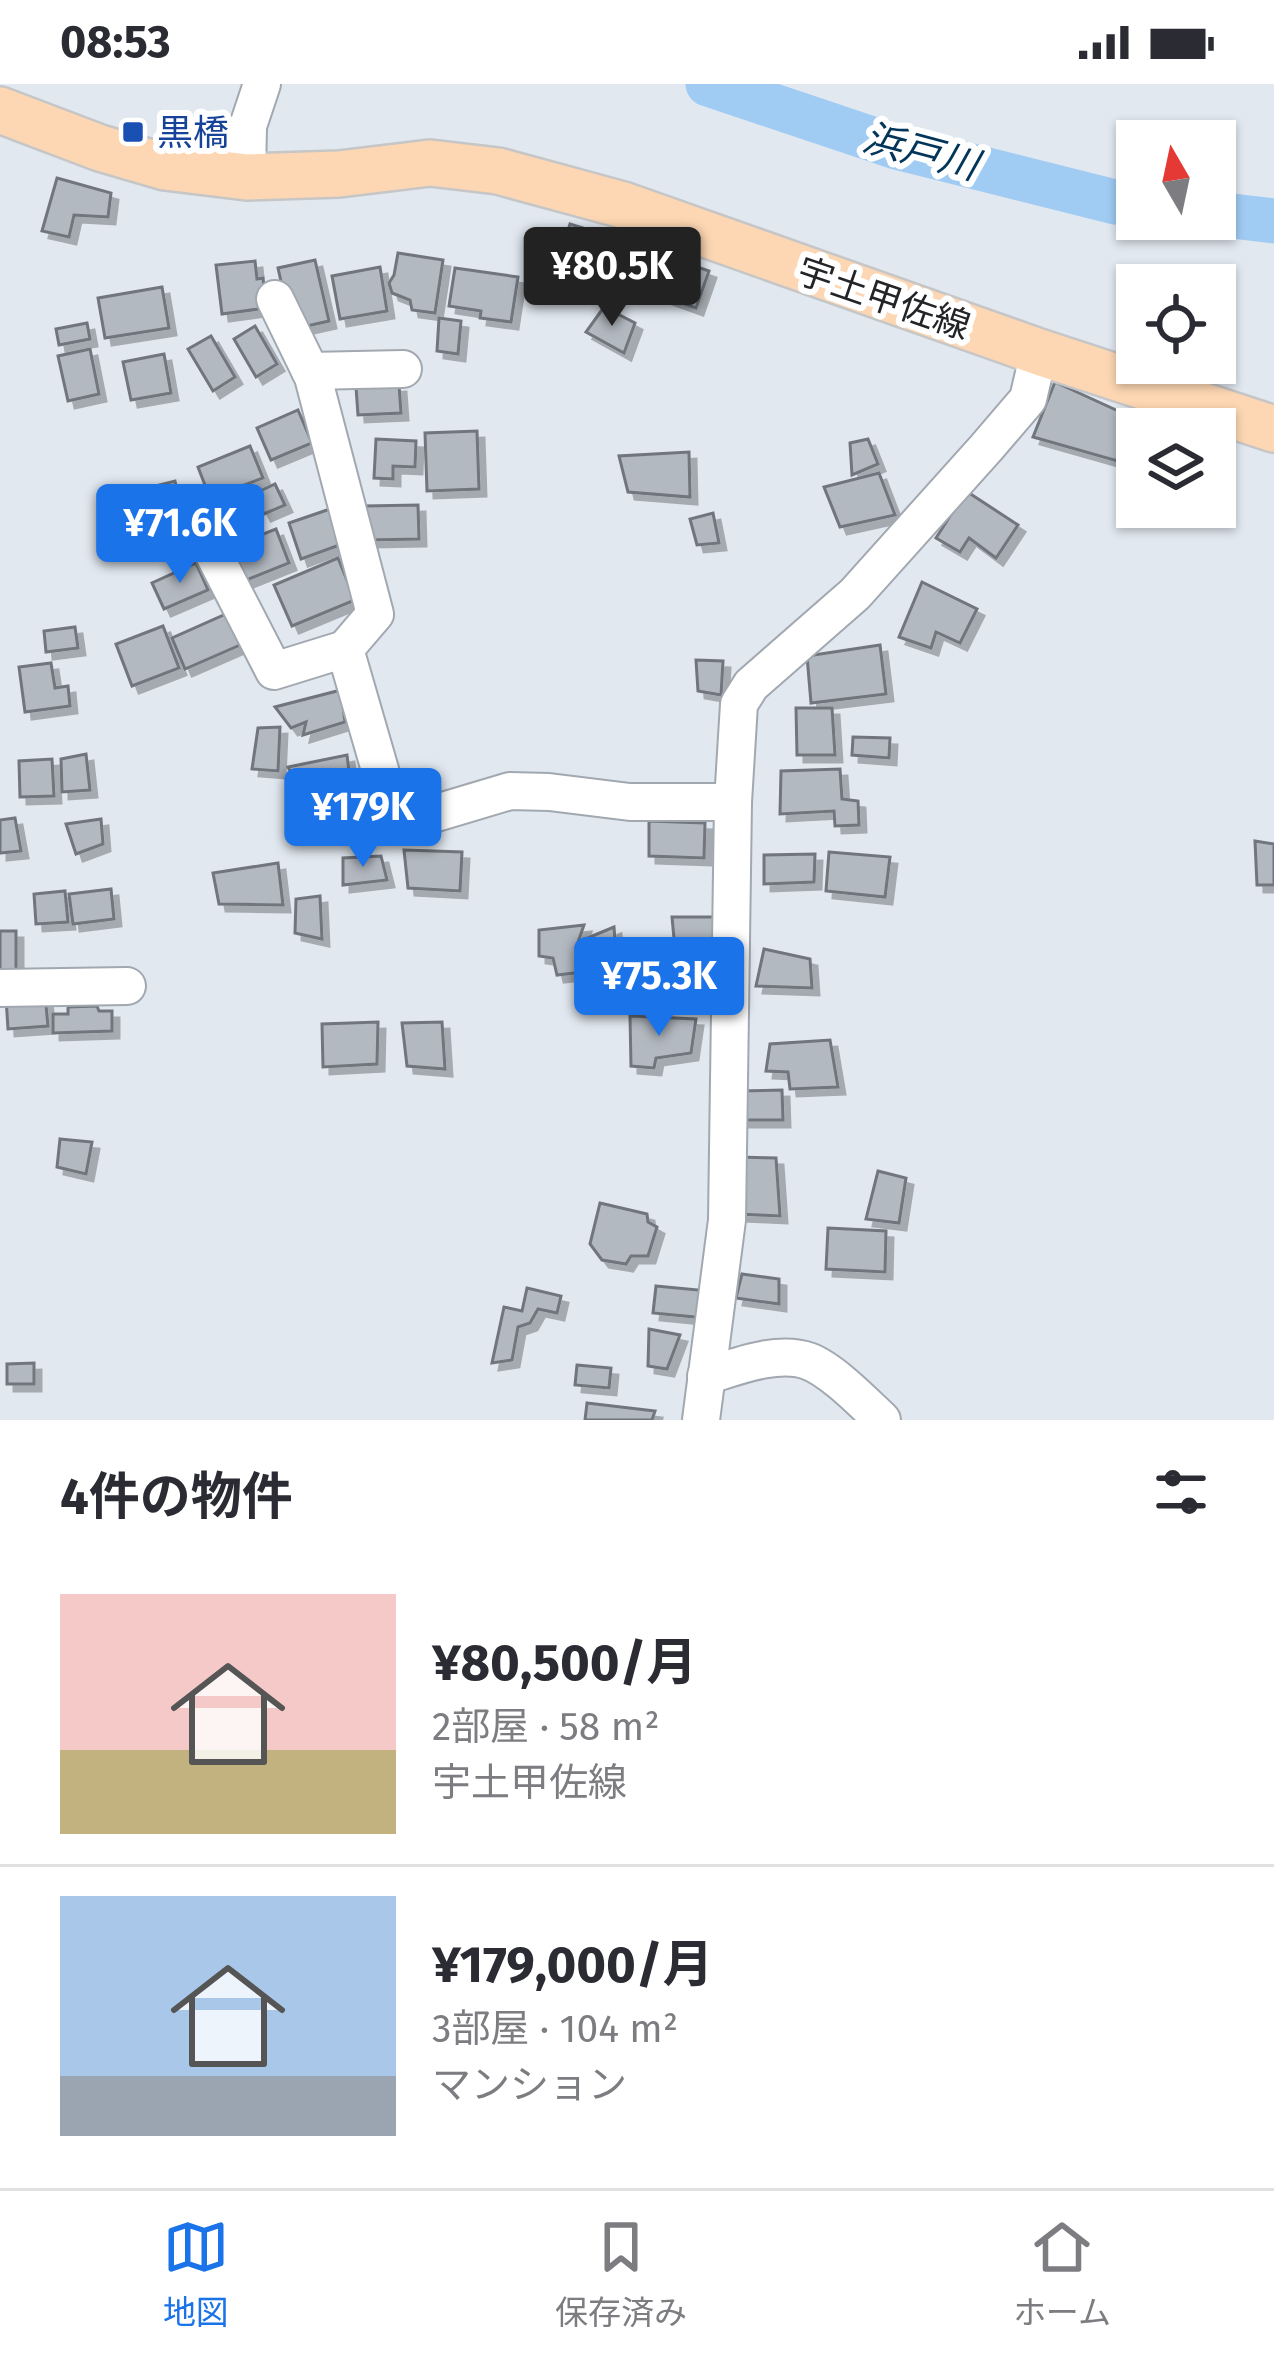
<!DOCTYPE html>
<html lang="ja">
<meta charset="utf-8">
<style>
:root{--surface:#fff;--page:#f2f2f3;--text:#2b2b33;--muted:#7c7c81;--line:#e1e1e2;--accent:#1a73e8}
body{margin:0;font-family:"Fira Sans","Noto Sans JP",sans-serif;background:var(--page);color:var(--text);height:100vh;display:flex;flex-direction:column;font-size:45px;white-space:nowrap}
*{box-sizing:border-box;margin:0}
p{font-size:39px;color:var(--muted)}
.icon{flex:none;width:66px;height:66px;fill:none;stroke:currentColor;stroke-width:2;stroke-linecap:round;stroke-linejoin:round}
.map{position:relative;height:1336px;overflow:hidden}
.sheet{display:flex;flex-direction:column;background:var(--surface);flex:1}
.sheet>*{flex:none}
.needle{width:78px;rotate:351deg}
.tools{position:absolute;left:1116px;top:36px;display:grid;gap:24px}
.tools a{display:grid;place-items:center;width:120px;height:120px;border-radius:0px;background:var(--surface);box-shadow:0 3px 9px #0004;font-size:60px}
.price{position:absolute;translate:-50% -102px;padding:0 27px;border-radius:12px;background:var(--accent);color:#fff;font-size:39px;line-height:78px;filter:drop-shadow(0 3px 6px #0008)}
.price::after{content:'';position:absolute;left:50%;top:72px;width:36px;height:27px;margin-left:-18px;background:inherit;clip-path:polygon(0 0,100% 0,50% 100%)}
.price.on{background:#222;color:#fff}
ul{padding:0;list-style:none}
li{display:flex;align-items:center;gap:36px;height:300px;padding:0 60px}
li+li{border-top:3px solid var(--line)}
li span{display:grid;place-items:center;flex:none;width:336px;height:240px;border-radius:0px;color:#555}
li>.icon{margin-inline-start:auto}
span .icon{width:144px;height:144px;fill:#fffc;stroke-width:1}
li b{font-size:51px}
h2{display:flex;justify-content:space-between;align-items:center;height:144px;padding:0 60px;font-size:51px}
.status{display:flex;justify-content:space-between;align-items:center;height:84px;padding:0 60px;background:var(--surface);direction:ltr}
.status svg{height:33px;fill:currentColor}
.menu{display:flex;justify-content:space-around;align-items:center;height:168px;border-top:3px solid var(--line);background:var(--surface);font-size:33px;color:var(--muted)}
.menu a{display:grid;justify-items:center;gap:6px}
.menu .on{color:var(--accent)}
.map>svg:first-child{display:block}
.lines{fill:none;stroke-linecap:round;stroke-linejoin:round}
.river{stroke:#a0cbf3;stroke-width:45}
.building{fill:#b3b9c1;stroke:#71767e;stroke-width:3;filter:url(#shadow)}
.minor-casing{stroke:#a2a8b0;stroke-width:40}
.major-casing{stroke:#c6c6c7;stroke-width:50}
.minor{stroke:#fff;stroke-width:36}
.major{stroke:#fdd7b3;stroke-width:45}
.transit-dot{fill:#1a4fb4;stroke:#fff;stroke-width:4.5}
.labels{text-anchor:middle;stroke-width:12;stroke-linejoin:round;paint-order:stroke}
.transit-label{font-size:36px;fill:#164399;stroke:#fff;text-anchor:start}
.street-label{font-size:36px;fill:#222427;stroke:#fff}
.water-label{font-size:39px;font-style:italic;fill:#02355a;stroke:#fff}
</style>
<div class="status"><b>08:53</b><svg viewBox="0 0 49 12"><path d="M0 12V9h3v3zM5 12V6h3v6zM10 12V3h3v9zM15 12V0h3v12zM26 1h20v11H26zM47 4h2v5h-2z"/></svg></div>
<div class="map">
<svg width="1274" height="1336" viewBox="0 0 1274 1336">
<defs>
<filter id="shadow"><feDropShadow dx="7" dy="7" stdDeviation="0" flood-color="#0004"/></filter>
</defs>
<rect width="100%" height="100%" fill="#e1e8f0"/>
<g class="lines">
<g class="river">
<path d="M708,0L896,63L1115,118L1137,121"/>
<path d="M1215,130L1274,137"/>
</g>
</g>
<g class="building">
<path d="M57,94L111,109L108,133L74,131L69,153L42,147Z"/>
<path d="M570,140L621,156L611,185L561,169Z"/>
<path d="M398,169L443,176L435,229L412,226L410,216L392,209L389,199L394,191Z"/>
<path d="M662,171L709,187L696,224L649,207Z"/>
<path d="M315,176L329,237L298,244L288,229L278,184Z"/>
<path d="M255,177L257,195L263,194L266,224L222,230L216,181Z"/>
<path d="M380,183L387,227L340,235L332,192Z"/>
<path d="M455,184L518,193L511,238L480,234L481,227L449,222Z"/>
<path d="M162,203L169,244L105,254L98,214Z"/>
<path d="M604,223L635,239L624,269L586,248Z"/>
<path d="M439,234L461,237L458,270L437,267Z"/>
<path d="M87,239L90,255L59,261L56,245Z"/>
<path d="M255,242L277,280L256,293L234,255Z"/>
<path d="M211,252L235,293L213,307L188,265Z"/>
<path d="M90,265L99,310L68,317L58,272Z"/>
<path d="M164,270L171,309L131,316L123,278Z"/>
<path d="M1055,298L1140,337L1128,380L1033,353Z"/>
<path d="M399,301L401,329L358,331L356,303Z"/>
<path d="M298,326L312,359L271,376L257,344Z"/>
<path d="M477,347L479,405L427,407L425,349Z"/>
<path d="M376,355L416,357L415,383L393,382V395L374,394Z"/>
<path d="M868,355L878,380L852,391L850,359Z"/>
<path d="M250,362L263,394L210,414L198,383Z"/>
<path d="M689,368L690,413L628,408L619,372Z"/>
<path d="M879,389L895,431L840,443L824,403Z"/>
<path d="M175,397L183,432L143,442L135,407Z"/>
<path d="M275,400L285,421L264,430L254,410Z"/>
<path d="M966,407L1018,441L996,474L969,454L960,468L936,454Z"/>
<path d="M418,421L419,455L366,456L365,422Z"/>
<path d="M333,424L345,459L301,475L289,439Z"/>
<path d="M713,429L719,459L697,461L690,435Z"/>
<path d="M276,445L289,479L244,497L230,463Z"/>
<path d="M338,474L355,516L292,542L274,501Z"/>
<path d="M196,479L208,506L164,525L152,499Z"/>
<path d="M922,498L977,525L960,559L936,548L931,564L899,553Z"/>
<path d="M226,530L240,561L185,585L172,554Z"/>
<path d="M163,542L179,584L132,602L116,560Z"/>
<path d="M75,543L78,564L46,568L44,547Z"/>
<path d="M880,561L886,610L811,619L807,572Z"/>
<path d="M696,576L723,577L721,611L698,607Z"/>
<path d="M51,579L55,604L68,602L70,622L25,628L19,583Z"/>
<path d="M341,606L345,638L303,651L306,638L291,644L275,623Z"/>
<path d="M796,624H832L835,671H797Z"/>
<path d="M280,643L278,687L252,685L258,644Z"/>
<path d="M853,653L890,654L889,674L852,671Z"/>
<path d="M86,670L90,706L62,708L61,675Z"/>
<path d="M347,671L352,712L309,721L288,683Z"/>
<path d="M52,675L54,712L20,713L19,677Z"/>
<path d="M840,685L842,715L858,717L859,741L835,742L834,727L780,730L781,687Z"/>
<path d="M15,734L21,767L0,769V736Z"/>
<path d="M101,735L103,760L76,770L66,740Z"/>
<path d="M649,737L705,739L704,774L649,772Z"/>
<path d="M1255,757L1274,760V801H1257Z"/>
<path d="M404,766L462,768L460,807L408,804Z"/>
<path d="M829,768L890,773L885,813L826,807Z"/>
<path d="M815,770L814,798L764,800V771Z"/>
<path d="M381,772L387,796L343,801V774Z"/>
<path d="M278,779L283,821L219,820L213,789Z"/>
<path d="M111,805L114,835L73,840L69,810Z"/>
<path d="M65,807L68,838L36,840L34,810Z"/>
<path d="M320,812L322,855L295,849L296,815Z"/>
<path d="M672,833H719L720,874L676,876Z"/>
<path d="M584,841L578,858L614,843L617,884L557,891L553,874L539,872V846Z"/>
<rect x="0" y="847" width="16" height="40"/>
<path d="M764,865L810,875L812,904L756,902Z"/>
<path d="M45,911L48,942L8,945L6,914Z"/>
<path d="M97,922L99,927H112V947L53,949V930H68V923Z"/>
<path d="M630,932L696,935L691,969L656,974L654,984L631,982Z"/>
<path d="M378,938L377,980L323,983L322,940Z"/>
<path d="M442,938L445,985L407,982L402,939Z"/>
<path d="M830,956L838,1003L790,1005L788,988L766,987L770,960Z"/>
<path d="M782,1006L783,1036H740V1007Z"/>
<path d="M60,1055L92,1058L86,1090L57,1083Z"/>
<path d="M739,1073L776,1074L780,1132L738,1130Z"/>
<path d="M878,1087L906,1094L899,1139L866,1135Z"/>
<path d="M600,1119L647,1130L648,1138L657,1143L648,1172H631L626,1180L602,1176L590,1160Z"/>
<path d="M828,1144L886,1147L885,1188L826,1185Z"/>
<path d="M742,1190L779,1195V1220L736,1214Z"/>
<path d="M656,1202L709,1207L706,1234L653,1229Z"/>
<path d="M527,1204L561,1212L557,1229L538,1225L530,1239L518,1243L512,1276L492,1279L504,1223L522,1227Z"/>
<path d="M649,1245L680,1251L667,1285L648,1282Z"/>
<path d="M34,1279V1300H7V1280Z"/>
<path d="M577,1281L611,1284L609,1304L575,1301Z"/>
<path d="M587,1319L655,1327L652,1336H585Z"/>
</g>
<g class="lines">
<g class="minor-casing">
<g id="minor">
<path d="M247,93L248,42L262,0"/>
<path d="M275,215L313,293L375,530L345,565L396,741L510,707L549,708L630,718H733"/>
<path d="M310,287L403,285"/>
<path d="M206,455L274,587L345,565"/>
<path d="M0,904L127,902"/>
<path d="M706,1292C735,1283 778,1266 808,1277C831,1285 864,1319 882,1336"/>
<path d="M701,1336L727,1136L733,718L739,620L751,601L855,510L986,364L1028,315L1039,268"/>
</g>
</g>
<g class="major-casing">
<path id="major" d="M0,26L100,64L165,83L247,93L339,90L430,79L498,87L623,121L1039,268L1274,345"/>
</g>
<use href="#minor" class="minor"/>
<use href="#major" class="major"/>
</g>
<rect class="transit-dot" x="121" y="36" width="24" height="24" rx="6"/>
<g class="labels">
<g class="transit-label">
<text x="157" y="61">黒橋</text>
</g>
<g class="street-label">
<text transform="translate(884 214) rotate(19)" y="13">宇土甲佐線</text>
</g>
<g class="water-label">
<text transform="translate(921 67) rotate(15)" y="14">浜戸川</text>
</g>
</g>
</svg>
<div class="tools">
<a><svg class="needle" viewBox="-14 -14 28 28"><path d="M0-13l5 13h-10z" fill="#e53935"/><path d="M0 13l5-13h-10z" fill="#7c7c81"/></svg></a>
<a><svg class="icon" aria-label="locate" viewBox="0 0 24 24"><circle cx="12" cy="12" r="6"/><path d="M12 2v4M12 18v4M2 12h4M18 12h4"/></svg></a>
<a><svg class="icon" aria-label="layers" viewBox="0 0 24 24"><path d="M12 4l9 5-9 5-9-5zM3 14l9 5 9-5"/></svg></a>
</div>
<b class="price on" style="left:612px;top:245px">¥80.5K</b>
<b class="price" style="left:180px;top:502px">¥71.6K</b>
<b class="price" style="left:363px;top:786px">¥179K</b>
<b class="price" style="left:659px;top:955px">¥75.3K</b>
</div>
<section class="sheet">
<h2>4件の物件<svg class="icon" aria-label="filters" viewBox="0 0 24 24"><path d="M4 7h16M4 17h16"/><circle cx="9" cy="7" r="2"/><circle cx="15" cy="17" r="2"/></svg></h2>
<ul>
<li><span style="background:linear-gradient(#f6c9c9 65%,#c2b280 0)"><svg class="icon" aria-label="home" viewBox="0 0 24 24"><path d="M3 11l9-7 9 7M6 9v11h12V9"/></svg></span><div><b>¥80,500/月</b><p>2部屋 · 58 m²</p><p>宇土甲佐線</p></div></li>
<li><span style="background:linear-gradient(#a9c7e8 75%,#9aa5b1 0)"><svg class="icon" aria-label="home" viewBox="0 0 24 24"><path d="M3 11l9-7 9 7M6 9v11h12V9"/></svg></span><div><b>¥179,000/月</b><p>3部屋 · 104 m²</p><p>マンション</p></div></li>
</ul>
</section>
<nav class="menu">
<a class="on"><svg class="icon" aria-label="map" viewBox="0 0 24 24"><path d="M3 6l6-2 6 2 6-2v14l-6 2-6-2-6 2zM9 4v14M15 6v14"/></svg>地図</a>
<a><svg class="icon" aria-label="saved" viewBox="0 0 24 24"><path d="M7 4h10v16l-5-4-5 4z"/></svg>保存済み</a>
<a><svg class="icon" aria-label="home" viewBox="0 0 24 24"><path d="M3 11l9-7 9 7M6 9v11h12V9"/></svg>ホーム</a>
</nav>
